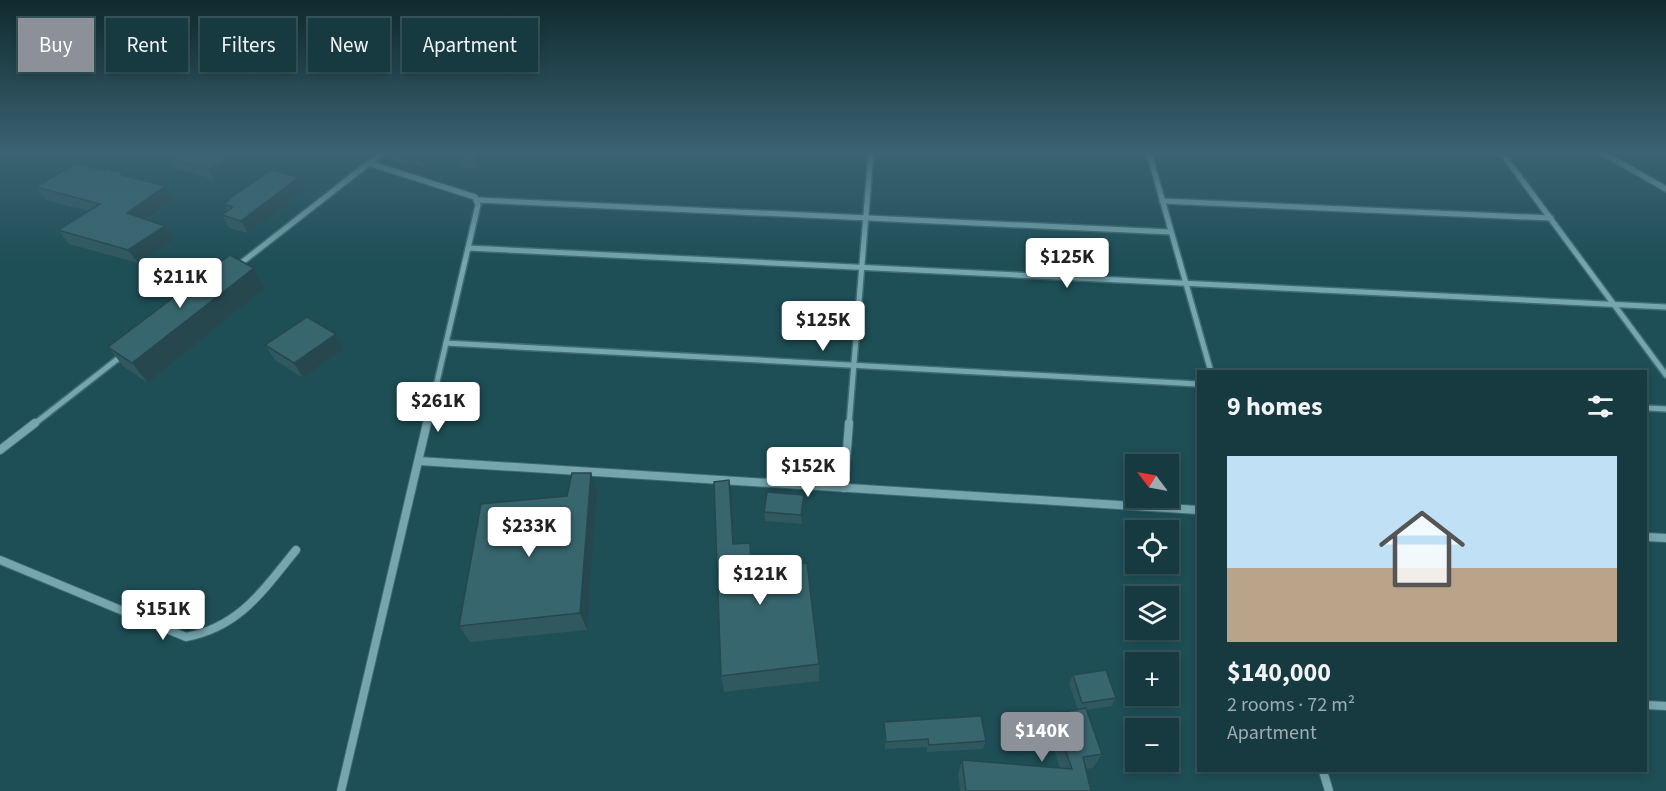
<!DOCTYPE html>
<meta charset="utf-8">
<style>
:root{--surface:#163a40;--page:#1f4147;--text:#f1f3f6;--muted:#9eadb1;--line:#355459;--accent:#8c9099}
body{margin:0;font-family:"Source Sans 3",sans-serif;background:var(--page);color:var(--text);height:100vh;display:flex;flex-direction:column;font-size:22px;white-space:nowrap}
*{box-sizing:border-box;margin:0}
p{font-size:20px;color:var(--muted)}
.icon{flex:none;width:33px;height:33px;fill:none;stroke:currentColor;stroke-width:2;stroke-linecap:round;stroke-linejoin:round}
.map{position:relative;flex:1;overflow:hidden}
.panel{position:absolute;left:1197px;top:370px;width:450px;height:402px;display:flex;flex-direction:column;background:var(--surface);border-radius:0px;box-shadow:0 3px 9px #0003,0 0 0 2px var(--line)}
.panel>*{flex:none}
.top-card{position:absolute;left:18px;top:18px;width:570px;height:54px;display:flex;gap:12px}
.needle{width:39px;rotate:302deg}
.buttons{position:absolute;left:1125px;top:454px;display:grid;gap:12px}
.buttons a{display:grid;place-items:center;width:54px;height:54px;border-radius:0px;background:var(--surface);box-shadow:0 3px 9px #0003,0 0 0 2px var(--line);font-size:30px}
.price{position:absolute;translate:-50% -51px;padding:0 14px;border-radius:6px;background:#fff;color:#222;font-size:20px;line-height:39px;filter:drop-shadow(0 2px 3px #0008)}
.price::after{content:'';position:absolute;left:50%;top:36px;width:18px;height:14px;margin-left:-9px;background:inherit;clip-path:polygon(0 0,100% 0,50% 100%)}
.price.active{background:var(--accent);color:#fff}
ul{padding:0;list-style:none}
li{display:grid;align-content:center;gap:12px;height:318px;padding:0 30px}
li span{display:grid;place-items:center;height:186px;border-radius:0px;color:#555}
li>.icon{margin-inline-start:auto}
span .icon{width:108px;height:108px;fill:#fffc;stroke-width:1}
li b{font-size:26px}
h2{display:flex;justify-content:space-between;align-items:center;height:72px;padding:0 30px;font-size:26px}
.chip{padding:0 21px;border-radius:0px;background:var(--surface);box-shadow:0 3px 9px #0003,0 0 0 2px var(--line);font-size:21px;line-height:54px}
.chip.active{background:var(--accent);color:#fff}
.map>svg:first-child{display:block}
.lines{fill:none;stroke-linecap:round;stroke-linejoin:round}
.street-far1-casing{stroke:#3f6b72;stroke-width:8}
.street-casing{stroke:#3f6b72;stroke-width:10}
.street-far1{stroke:#75a5ae;stroke-width:5}
.street{stroke:#75a5ae;stroke-width:8}
.wall{fill:#30585f}
.shaded-wall{fill:#27474e}
.building{fill:#38666f;stroke:#27474e;stroke-width:1.5}
</style>
<div class="map">
<svg width="1666" height="791" viewBox="0 0 1666 791">
<rect width="100%" height="100%" fill="#1e4e56"/>
<g class="lines">
<g class="street-far1-casing">
<g id="street-far1">
<path d="M1149,153L1211,372"/>
<path d="M1502,153L1666,375"/>
<path d="M1603,153L1666,189"/>
<path d="M368,163L475,197L478,205L427,425"/>
<path d="M478,200L1171,232"/>
<path d="M1162,201L1551,218"/>
<path d="M468,248L1666,307"/>
<path d="M236,267L382,153"/>
<path d="M446,343L1198,384"/>
<path d="M1646,408L1666,409"/>
<path d="M33,425L124,354"/>
<path d="M849,425L871,153"/>
</g>
</g>
<g class="street-casing">
<g id="street">
<path d="M0,450L35,423"/>
<path d="M419,461L1198,510"/>
<path d="M844,488L849,423"/>
<path d="M1646,537L1666,538"/>
<path d="M0,560L186,637C240,627 263,590 296,550"/>
<path d="M1646,705L1666,706"/>
<path d="M1323,771L1329,791"/>
<path d="M341,791L427,423"/>
</g>
</g>
<use href="#street-far1" class="street-far1"/>
<use href="#street" class="street"/>
</g>
<g class="wall">
<path d="M179,153H238L227,158L233,168L214,180L176,168L170,158Z"/>
<path d="M384,153H452L426,169L413,163L408,166L386,157Z"/>
<path d="M459,153H485L483,163L478,170L458,167L455,158Z"/>
<path d="M722,153H750L748,160L722,158Z"/>
<path d="M127,177L174,200L146,220L165,226L174,240L138,263L69,244L58,230L88,211L46,200L36,187Z"/>
<path d="M299,177L306,190L248,233L229,228L222,215L228,211L224,204L228,201L227,200Z"/>
<path d="M254,268L265,288L148,383L124,367L108,347Z"/>
<path d="M336,334L344,349L303,378L275,360L265,345Z"/>
<path d="M597,491L587,630L470,642L459,626L567,496Z"/>
<path d="M732,499L734,544L752,561V569L819,664V681L724,692L721,676Z"/>
<path d="M804,504L802,524L765,521L764,512Z"/>
<path d="M1073,675L1116,698L1112,706L1086,710L1102,754L1093,768L1086,769L1091,791H960L958,774L962,760L1060,768L1047,729L1053,714L1078,710L1069,683Z"/>
<path d="M884,722L986,741L983,749L927,752V747L885,749L884,730Z"/>
</g>
<g class="shaded-wall">
<path d="M212,153H238L227,158L233,168L214,180L209,170Z"/>
<path d="M433,153H452L426,169L422,159Z"/>
<path d="M480,153H485L483,163L478,170L475,161Z"/>
<path d="M409,154L413,163L408,166L404,157Z"/>
<path d="M299,177L306,190L248,233L241,221Z"/>
<path d="M165,186L174,200L136,226L127,213Z"/>
<path d="M165,226L174,240L138,263L128,250Z"/>
<path d="M254,268L265,288L148,383L132,363Z"/>
<path d="M336,334L344,349L303,378L294,363Z"/>
<path d="M591,473L597,491L587,630L580,613Z"/>
<path d="M729,480L732,499L735,562L733,544Z"/>
<path d="M804,495V504L802,524L801,515Z"/>
</g>
<g class="building">
<path d="M179,153H214H212L227,158L209,170L170,158Z"/>
<path d="M395,153H433L422,159L409,154L404,157Z"/>
<path d="M459,153H480L475,161L455,158Z"/>
<path d="M76,163L104,171L107,169L124,173L121,175L165,186L127,213L165,226L128,250L58,230L100,204L36,187Z"/>
<path d="M271,170L299,177L241,221L222,215L233,207L224,204L229,200H227Z"/>
<path d="M230,255L254,268L132,363L108,347Z"/>
<path d="M307,317L336,334L294,363L265,345Z"/>
<path d="M572,473H591L580,613L459,626L481,504L567,496Z"/>
<path d="M729,480L733,544L750,543L751,569L807,563L819,664L721,676L714,482Z"/>
<path d="M767,492L804,495L801,515L764,512Z"/>
<path d="M1106,670L1116,698L1082,703L1073,675Z"/>
<path d="M1086,708L1102,754L1083,757L1091,791H966L962,760L1072,769L1053,714Z"/>
<path d="M981,716L986,741L929,745L928,739L886,742L884,722Z"/>
</g>
<linearGradient id="sky" x2="0" y2="1"><stop stop-color="#102b2f"/><stop offset="0.58" stop-color="#3b6373"/><stop offset="1" stop-color="#3b6373" stop-opacity="0"/></linearGradient>
<rect width="1666" height="263" fill="url(#sky)"/>
</svg>
<div class="buttons">
<a><svg class="needle" viewBox="-14 -14 28 28"><path d="M0-13l5 13h-10z" fill="#e53935"/><path d="M0 13l5-13h-10z" fill="#9eadb1"/></svg></a>
<a><svg class="icon" aria-label="locate" viewBox="0 0 24 24"><circle cx="12" cy="12" r="6"/><path d="M12 2v4M12 18v4M2 12h4M18 12h4"/></svg></a>
<a><svg class="icon" aria-label="layers" viewBox="0 0 24 24"><path d="M12 4l9 5-9 5-9-5zM3 14l9 5 9-5"/></svg></a>
<a>+</a>
<a>−</a>
</div>
<b class="price" style="left:1067px;top:289px">$125K</b>
<b class="price" style="left:180px;top:309px">$211K</b>
<b class="price" style="left:823px;top:352px">$125K</b>
<b class="price" style="left:438px;top:433px">$261K</b>
<b class="price" style="left:808px;top:498px">$152K</b>
<b class="price" style="left:529px;top:558px">$233K</b>
<b class="price" style="left:760px;top:606px">$121K</b>
<b class="price" style="left:163px;top:641px">$151K</b>
<b class="price active" style="left:1042px;top:763px">$140K</b>
<div class="top-card">
<a class="chip active">Buy</a>
<a class="chip">Rent</a>
<a class="chip">Filters</a>
<a class="chip">New</a>
<a class="chip">Apartment</a>
</div>
<section class="panel">
<h2>9 homes<svg class="icon" aria-label="filters" viewBox="0 0 24 24"><path d="M4 7h16M4 17h16"/><circle cx="9" cy="7" r="2"/><circle cx="15" cy="17" r="2"/></svg></h2>
<ul>
<li><span style="background:linear-gradient(#bfe0f5 60%,#b9a48a 0)"><svg class="icon" aria-label="home" viewBox="0 0 24 24"><path d="M3 11l9-7 9 7M6 9v11h12V9"/></svg></span><div><b>$140,000</b><p>2 rooms · 72 m²</p><p>Apartment</p></div></li>
</ul>
</section>
</div>
